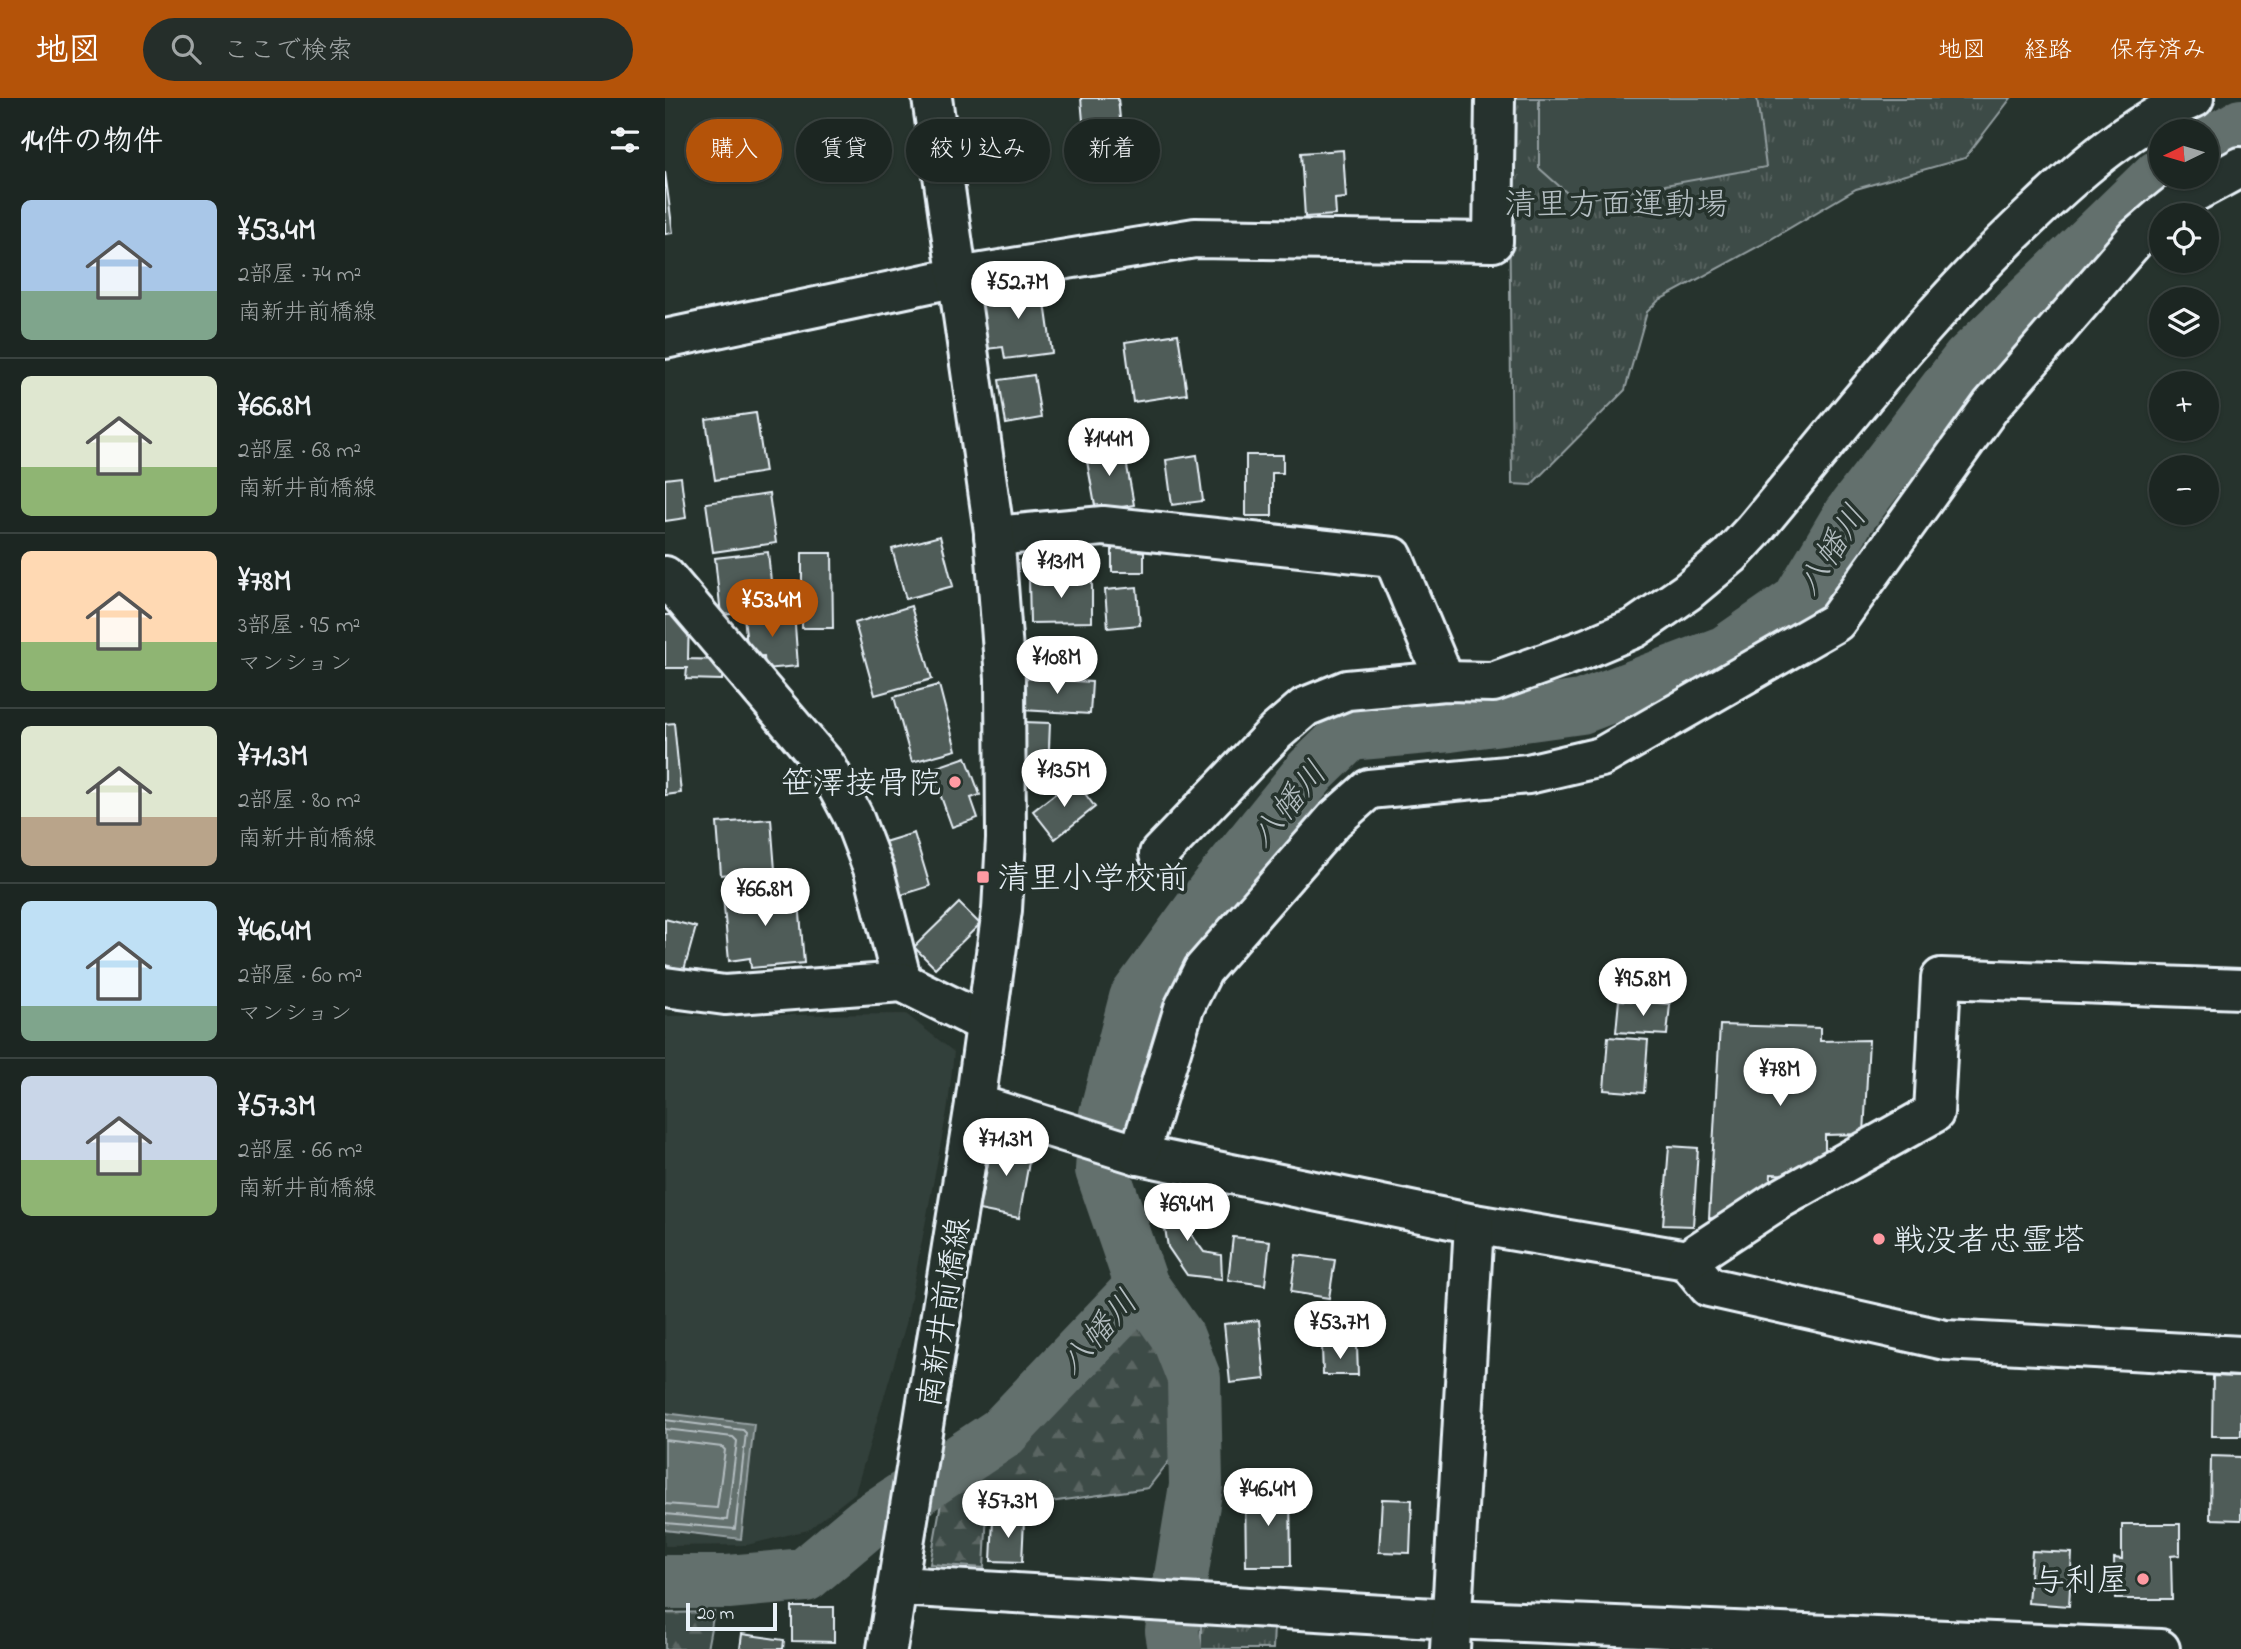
<!DOCTYPE html>
<html lang="ja">
<meta charset="utf-8">
<style>
:root{--surface:#1c2622;--page:#252e2a;--text:#f1f3f6;--muted:#a0a5a5;--line:#3a4340;--accent:#b45309}
body{margin:0;font-family:"Indie Flower","Klee One",sans-serif;background:var(--page);color:var(--text);height:100vh;display:flex;flex-direction:column;font-size:26px;white-space:nowrap}
*{box-sizing:border-box;margin:0}
p{font-size:23px;color:var(--muted)}
.icon{flex:none;width:38px;height:38px;fill:none;stroke:currentColor;stroke-width:2;stroke-linecap:round;stroke-linejoin:round}
.map{position:relative;flex:1;overflow:hidden}
.side{display:flex;flex-direction:column;background:var(--surface);width:665px}
.side>*{flex:none}
.banner{position:absolute;left:21px;top:21px;width:665px;height:63px;display:flex;gap:14px}
.needle{width:46px;rotate:265deg}
.tools{position:absolute;left:1484px;top:21px;display:grid;gap:14px}
.tools a{display:grid;place-items:center;width:70px;height:70px;border-radius:50%;background:var(--surface);box-shadow:0 2px 5px #0004,0 0 0 2px var(--line);font-size:35px}
.scale{position:absolute;left:21px;bottom:18px;width:91px;box-sizing:border-box;padding-left:7px;border:4px solid #e8f1f8;border-top:0;font-size:19px;line-height:24px;white-space:nowrap;color:#e8f1f8;-webkit-text-stroke:5px #26332d;paint-order:stroke}
.price{position:absolute;translate:-50% -60px;padding:0 16px;border-radius:24px;background:#fff;color:#222;font-size:23px;line-height:46px;filter:drop-shadow(0 2px 4px #0008)}
.price::after{content:'';position:absolute;left:50%;top:42px;width:21px;height:16px;margin-left:-10px;background:inherit;clip-path:polygon(0 0,100% 0,50% 100%)}
.price.active{background:var(--accent);color:#fff}
ul{padding:0;list-style:none}
li{display:flex;align-items:center;gap:21px;height:175px;padding:0 21px}
li+li{border-top:2px solid var(--line)}
li span{display:grid;place-items:center;flex:none;width:196px;height:140px;border-radius:10px;color:#555}
li>.icon{margin-inline-start:auto}
span .icon{width:84px;height:84px;fill:#fffc;stroke-width:1}
li b{font-size:30px}
h2{display:flex;justify-content:space-between;align-items:center;height:84px;padding:0 21px;font-size:30px}
.tag{padding:0 24px;border-radius:32px;background:var(--surface);box-shadow:0 2px 5px #0004,0 0 0 2px var(--line);font-size:24px;line-height:63px}
.tag.active{background:var(--accent);color:#fff}
header{display:flex;align-items:center;gap:42px;box-sizing:border-box;height:98px;padding:0 35px;background:var(--accent);color:#fff}
header strong{font-size:33px}
nav{display:flex;gap:38px;margin-inline-start:auto;font-size:24px}
.search{width:490px;height:63px;background:var(--page);display:flex;align-items:center;gap:18px;box-sizing:border-box;padding:0 24px;border-radius:38px;color:var(--muted);font-size:26px}
main{display:flex;flex:1;min-height:0}
.map>svg:first-child{display:block}
.built{fill:#333f3a}
.grass{fill:url(#grass-tufts);stroke:#939ea0;stroke-width:2}
.forest{fill:url(#forest-firs);stroke:#939ea0;stroke-width:2}
.garden{fill:#3e4b47;stroke:#939ea0;stroke-width:2}
.water{fill:#636f6d;stroke:#98a3a5;stroke-width:2}
.lines{fill:none;stroke-linecap:round;stroke-linejoin:round}
.shore{stroke:#b3bdc0;stroke-width:2}
.river{stroke:#636f6d;stroke-width:54}
.building{fill:#505c59;stroke:#e8f1f8;stroke-width:2}
.minor-casing{stroke:#e8f1f8;stroke-width:44}
.major-casing{stroke:#e8f1f8;stroke-width:44}
.minor{stroke:#26332d;stroke-width:38}
.major{stroke:#26332d;stroke-width:38}
.poi-dot{fill:#ff9aa2;stroke:#26332d;stroke-width:2.5}
.labels{text-anchor:middle;stroke-width:7;stroke-linejoin:round;paint-order:stroke}
.park-label{font-size:32px;fill:#b5bfc3;stroke:#26332d}
.poi-label{font-size:32px;fill:#e8f1f8;stroke:#26332d;text-anchor:end}
.street-label{font-size:32px;fill:#e8f1f8;stroke:#26332d}
.water-label{font-size:33px;font-style:italic;fill:#b3bdc0;stroke:#26332d}
</style>
<header>
<strong>地図</strong>
<div class="search"><svg class="icon" aria-label="search" viewBox="0 0 24 24"><circle cx="10" cy="10" r="6"/><path d="M15 15l6 6"/></svg>ここで検索</div>
<nav><a>地図</a><a>経路</a><a>保存済み</a></nav>
</header>
<main>
<section class="side">
<h2>14件の物件<svg class="icon" aria-label="filters" viewBox="0 0 24 24"><path d="M4 7h16M4 17h16"/><circle cx="9" cy="7" r="2"/><circle cx="15" cy="17" r="2"/></svg></h2>
<ul>
<li><span style="background:linear-gradient(#a9c7e8 65%,#7fa58c 0)"><svg class="icon" aria-label="home" viewBox="0 0 24 24"><path d="M3 11l9-7 9 7M6 9v11h12V9"/></svg></span><div><b>¥53.4M</b><p>2部屋 · 74 m²</p><p>南新井前橋線</p></div></li>
<li><span style="background:linear-gradient(#dfe7d0 65%,#8fb573 0)"><svg class="icon" aria-label="home" viewBox="0 0 24 24"><path d="M3 11l9-7 9 7M6 9v11h12V9"/></svg></span><div><b>¥66.8M</b><p>2部屋 · 68 m²</p><p>南新井前橋線</p></div></li>
<li><span style="background:linear-gradient(#ffd9b3 65%,#8fb573 0)"><svg class="icon" aria-label="home" viewBox="0 0 24 24"><path d="M3 11l9-7 9 7M6 9v11h12V9"/></svg></span><div><b>¥78M</b><p>3部屋 · 95 m²</p><p>マンション</p></div></li>
<li><span style="background:linear-gradient(#dfe7d0 65%,#b9a48a 0)"><svg class="icon" aria-label="home" viewBox="0 0 24 24"><path d="M3 11l9-7 9 7M6 9v11h12V9"/></svg></span><div><b>¥71.3M</b><p>2部屋 · 80 m²</p><p>南新井前橋線</p></div></li>
<li><span style="background:linear-gradient(#bfe0f5 75%,#7fa58c 0)"><svg class="icon" aria-label="home" viewBox="0 0 24 24"><path d="M3 11l9-7 9 7M6 9v11h12V9"/></svg></span><div><b>¥46.4M</b><p>2部屋 · 60 m²</p><p>マンション</p></div></li>
<li><span style="background:linear-gradient(#c9d6e8 60%,#8fb573 0)"><svg class="icon" aria-label="home" viewBox="0 0 24 24"><path d="M3 11l9-7 9 7M6 9v11h12V9"/></svg></span><div><b>¥57.3M</b><p>2部屋 · 66 m²</p><p>南新井前橋線</p></div></li>
</ul>
</section>
<div class="map">
<svg width="1576" height="1551" viewBox="0 0 1576 1551">
<defs>
<pattern id="grass-tufts" width="24" height="20" patternUnits="userSpaceOnUse" patternTransform="scale(1.75)"><rect width="24" height="20" fill="#3e4b47"/><path d="M3 7l-1-3M5 7V3M7 7l1-3M15 17l-1-3M17 17v-4M19 17l1-3" fill="none" stroke="#5a6562"/></pattern>
<pattern id="forest-firs" width="22" height="20" patternUnits="userSpaceOnUse" patternTransform="scale(1.75)"><rect width="22" height="20" fill="#3e4b47"/><path d="M5 1l3.5 6h-7zM16 11l3.5 6h-7z" fill="#5a6562"/></pattern>
</defs>
<rect width="100%" height="100%" fill="#26332d"/>
<filter id="ink" filterUnits="userSpaceOnUse"><feTurbulence type="fractalNoise" baseFrequency=".0143" numOctaves="2"/><feDisplacementMap in="SourceGraphic" scale="14" xChannelSelector="R" yChannelSelector="G"/><feConvolveMatrix kernelMatrix="1 2 1 2 8 2 1 2 1" color-interpolation-filters="sRGB"/></filter>
<g filter="url(#ink)">
<path class="built" d="M241,916L289,954L283,1008L241,1226L190,1395L143,1432L82,1447L0,1448V918Z"/>
<g class="grass">
<path d="M843,0H1346L1300,60L1191,91L1096,147L994,202L982,214L960,292L866,387L847,386Z"/>
<path d="M536,1520L609,1526L608,1551H536Z"/>
</g>
<g class="forest">
<path d="M473,1211L510,1270L519,1344L483,1390L322,1413L319,1470L265,1466L277,1399L340,1353Z"/>
<path d="M49,1514L42,1551H0V1515Z"/>
</g>
<path class="garden" d="M874,0H1092L1101,69L911,103L874,70Z"/>
<path class="water" d="M0,1315L89,1326L76,1441L0,1432Z"/>
<g class="lines">
<g class="shore">
<path d="M0,1322L78,1332L81,1335L70,1431L0,1425"/>
<path d="M0,1331L68,1339L72,1343L62,1422L0,1416"/>
<path d="M0,1342L57,1349L60,1352L52,1410L0,1406"/>
</g>
<g class="river">
<path d="M1542,47L1576,28"/>
<path d="M0,1484H63L140,1477L203,1424L337,1335L477,1188"/>
<path d="M510,1551L507,1533L531,1388L529,1280L513,1239L477,1188L437,1072L441,1016L471,900L552,789L646,673L684,636L785,627L916,609L1061,554L1133,504L1184,418L1303,263L1496,76"/>
</g>
</g>
<g class="building">
<path d="M416,0H453L456,31L419,35Z"/>
<path d="M678,52L681,100L670,101L671,117L640,119L636,55Z"/>
<path d="M0,74L8,135L0,136Z"/>
<path d="M377,183L387,255L340,261L338,249L321,251L315,206L331,204L329,190Z"/>
<path d="M513,236L522,296L468,304L460,244Z"/>
<path d="M369,277L376,320L341,326L334,282Z"/>
<path d="M91,315L100,374L50,382L41,322Z"/>
<path d="M458,346L469,407L431,413L420,352Z"/>
<path d="M532,357L538,403L507,407L501,362Z"/>
<path d="M581,357H618V375H607V418H581Z"/>
<path d="M16,379L21,420L0,423V381Z"/>
<path d="M104,396L111,445L48,454L41,405Z"/>
<path d="M275,438L288,488L241,501L227,451Z"/>
<rect x="447" y="444" width="32" height="30"/>
<path d="M103,454L109,512L56,517L50,460Z"/>
<path d="M137,455H167L168,530H137Z"/>
<path d="M427,480V524L365,525L364,481Z"/>
<path d="M472,489L475,527L443,530L440,492Z"/>
<path d="M246,508L267,581L210,597L190,525Z"/>
<path d="M129,514L133,568L100,571L99,558L83,559L79,517Z"/>
<path d="M0,517H24L23,561L58,562L57,582L21,581L22,570H0Z"/>
<path d="M359,580L427,584L425,616L357,612Z"/>
<path d="M274,587L291,652L247,664L229,599Z"/>
<path d="M359,624L385,625L383,675L357,674Z"/>
<path d="M9,625L16,695L0,697V626Z"/>
<path d="M301,659L315,697L306,700L313,720L287,729L266,671Z"/>
<path d="M409,681L430,709L390,741L368,713Z"/>
<path d="M106,721L110,772L56,777L52,725Z"/>
<path d="M249,735L265,788L233,798L216,745Z"/>
<path d="M133,791L139,865L86,870L85,860L64,863L58,798Z"/>
<path d="M294,805L315,826L270,870L249,849Z"/>
<path d="M0,821L31,829L19,872L0,867Z"/>
<path d="M954,902L1005,906L1002,937L951,934Z"/>
<path d="M1055,927L1155,930V943L1204,942L1199,1036L1160,1037V1064L1140,1077L1106,1076L1105,1095L1066,1121L1044,1120Z"/>
<path d="M943,939L983,942L979,995L939,992Z"/>
<path d="M328,1040L367,1047L354,1120L314,1112Z"/>
<path d="M1004,1048L1033,1050L1028,1128L998,1127Z"/>
<path d="M516,1098L518,1125L539,1154L556,1157L557,1181L522,1177L503,1149L495,1099Z"/>
<path d="M568,1139L605,1143L600,1187L563,1182Z"/>
<path d="M631,1157L670,1162L664,1200L626,1194Z"/>
<path d="M594,1222L600,1281L565,1285L559,1226Z"/>
<path d="M692,1248L693,1277H658L657,1249Z"/>
<path d="M1548,1278L1576,1279V1338H1547Z"/>
<path d="M1546,1358L1576,1359V1422L1545,1421Z"/>
<path d="M580,1393H625L626,1468H581Z"/>
<path d="M717,1401L747,1402L745,1455L714,1454Z"/>
<path d="M328,1421L359,1422L357,1464L326,1463Z"/>
<path d="M1457,1426H1515V1457L1506,1458L1507,1501H1450L1449,1460L1457,1461Z"/>
<path d="M1367,1453L1407,1455L1404,1508L1363,1505Z"/>
<path d="M127,1509H169V1544L127,1543Z"/>
<path d="M77,1536L119,1542L118,1551H75Z"/>
</g>
<g class="lines">
<g class="minor-casing">
<g id="minor">
<path d="M1498,117L1519,100L1576,69"/>
<path d="M0,241L293,179L530,140L828,144L830,0"/>
<path d="M329,438L438,428L728,459L780,583"/>
<path d="M0,478L162,669L188,718L209,773L237,884"/>
<path d="M494,756L611,634L640,609L682,592L780,583L828,584L920,551L970,530L1022,494L1065,458L1089,432C1180,323 1266,211 1370,114C1417,69 1468,25 1529,0"/>
<path d="M0,889L60,897L237,884L320,925"/>
<path d="M310,1006L474,1057L809,1126L1022,1162L1044,1189L1280,1242L1576,1258"/>
<path d="M474,1057L519,910L538,872L669,722L704,691L863,676L936,659L1171,524L1326,308L1473,138L1496,118"/>
<path d="M1022,1162L1115,1101L1269,1015L1276,880L1576,891"/>
<path d="M233,1488L786,1521L1495,1551"/>
<path d="M785,1551L809,1126"/>
</g>
</g>
<g class="major-casing">
<path id="major" d="M222,1551L310,1006L337,812L341,741L340,580L329,434L267,0"/>
</g>
<use href="#minor" class="minor"/>
<use href="#major" class="major"/>
</g>
</g>
<g class="poi-dot">
<circle cx="290" cy="684" r="7"/>
<rect x="311" y="772" width="14" height="14" rx="3.5"/>
<circle cx="1214" cy="1141" r="7"/>
<circle cx="1478" cy="1481" r="7"/>
</g>
<g class="labels">
<g class="park-label">
<text x="951" y="116">清里方面運動場</text>
</g>
<g class="poi-label">
<text x="276" y="695">笹澤接骨院</text>
<text x="332" y="790" text-anchor="start">清里小学校前</text>
<text x="1228" y="1152" text-anchor="start">戦没者忠霊塔</text>
<text x="1464" y="1492">与利屋</text>
</g>
<g class="street-label">
<text transform="translate(278 1214) rotate(-81)" y="11">南新井前橋線</text>
</g>
<g class="water-label">
<text transform="translate(1165 451) rotate(-57)" y="12">八幡川</text>
<text transform="translate(622 705) rotate(-50)" y="12">八幡川</text>
<text transform="translate(432 1233) rotate(-48)" y="12">八幡川</text>
</g>
</g>
</svg>
<div class="tools">
<a><svg class="needle" viewBox="-14 -14 28 28"><path d="M0-13l5 13h-10z" fill="#e53935"/><path d="M0 13l5-13h-10z" fill="#a0a5a5"/></svg></a>
<a><svg class="icon" aria-label="locate" viewBox="0 0 24 24"><circle cx="12" cy="12" r="6"/><path d="M12 2v4M12 18v4M2 12h4M18 12h4"/></svg></a>
<a><svg class="icon" aria-label="layers" viewBox="0 0 24 24"><path d="M12 4l9 5-9 5-9-5zM3 14l9 5 9-5"/></svg></a>
<a>+</a>
<a>−</a>
</div>
<div class="scale">20 m</div>
<b class="price" style="left:353px;top:223px">¥52.7M</b>
<b class="price" style="left:444px;top:380px">¥144M</b>
<b class="price" style="left:396px;top:502px">¥131M</b>
<b class="price active" style="left:107px;top:541px">¥53.4M</b>
<b class="price" style="left:392px;top:598px">¥108M</b>
<b class="price" style="left:399px;top:711px">¥135M</b>
<b class="price" style="left:100px;top:830px">¥66.8M</b>
<b class="price" style="left:978px;top:920px">¥95.8M</b>
<b class="price" style="left:1115px;top:1010px">¥78M</b>
<b class="price" style="left:341px;top:1080px">¥71.3M</b>
<b class="price" style="left:522px;top:1145px">¥69.4M</b>
<b class="price" style="left:675px;top:1263px">¥53.7M</b>
<b class="price" style="left:603px;top:1430px">¥46.4M</b>
<b class="price" style="left:343px;top:1442px">¥57.3M</b>
<div class="banner">
<a class="tag active">購入</a>
<a class="tag">賃貸</a>
<a class="tag">絞り込み</a>
<a class="tag">新着</a>
</div>
</div>
</main>
